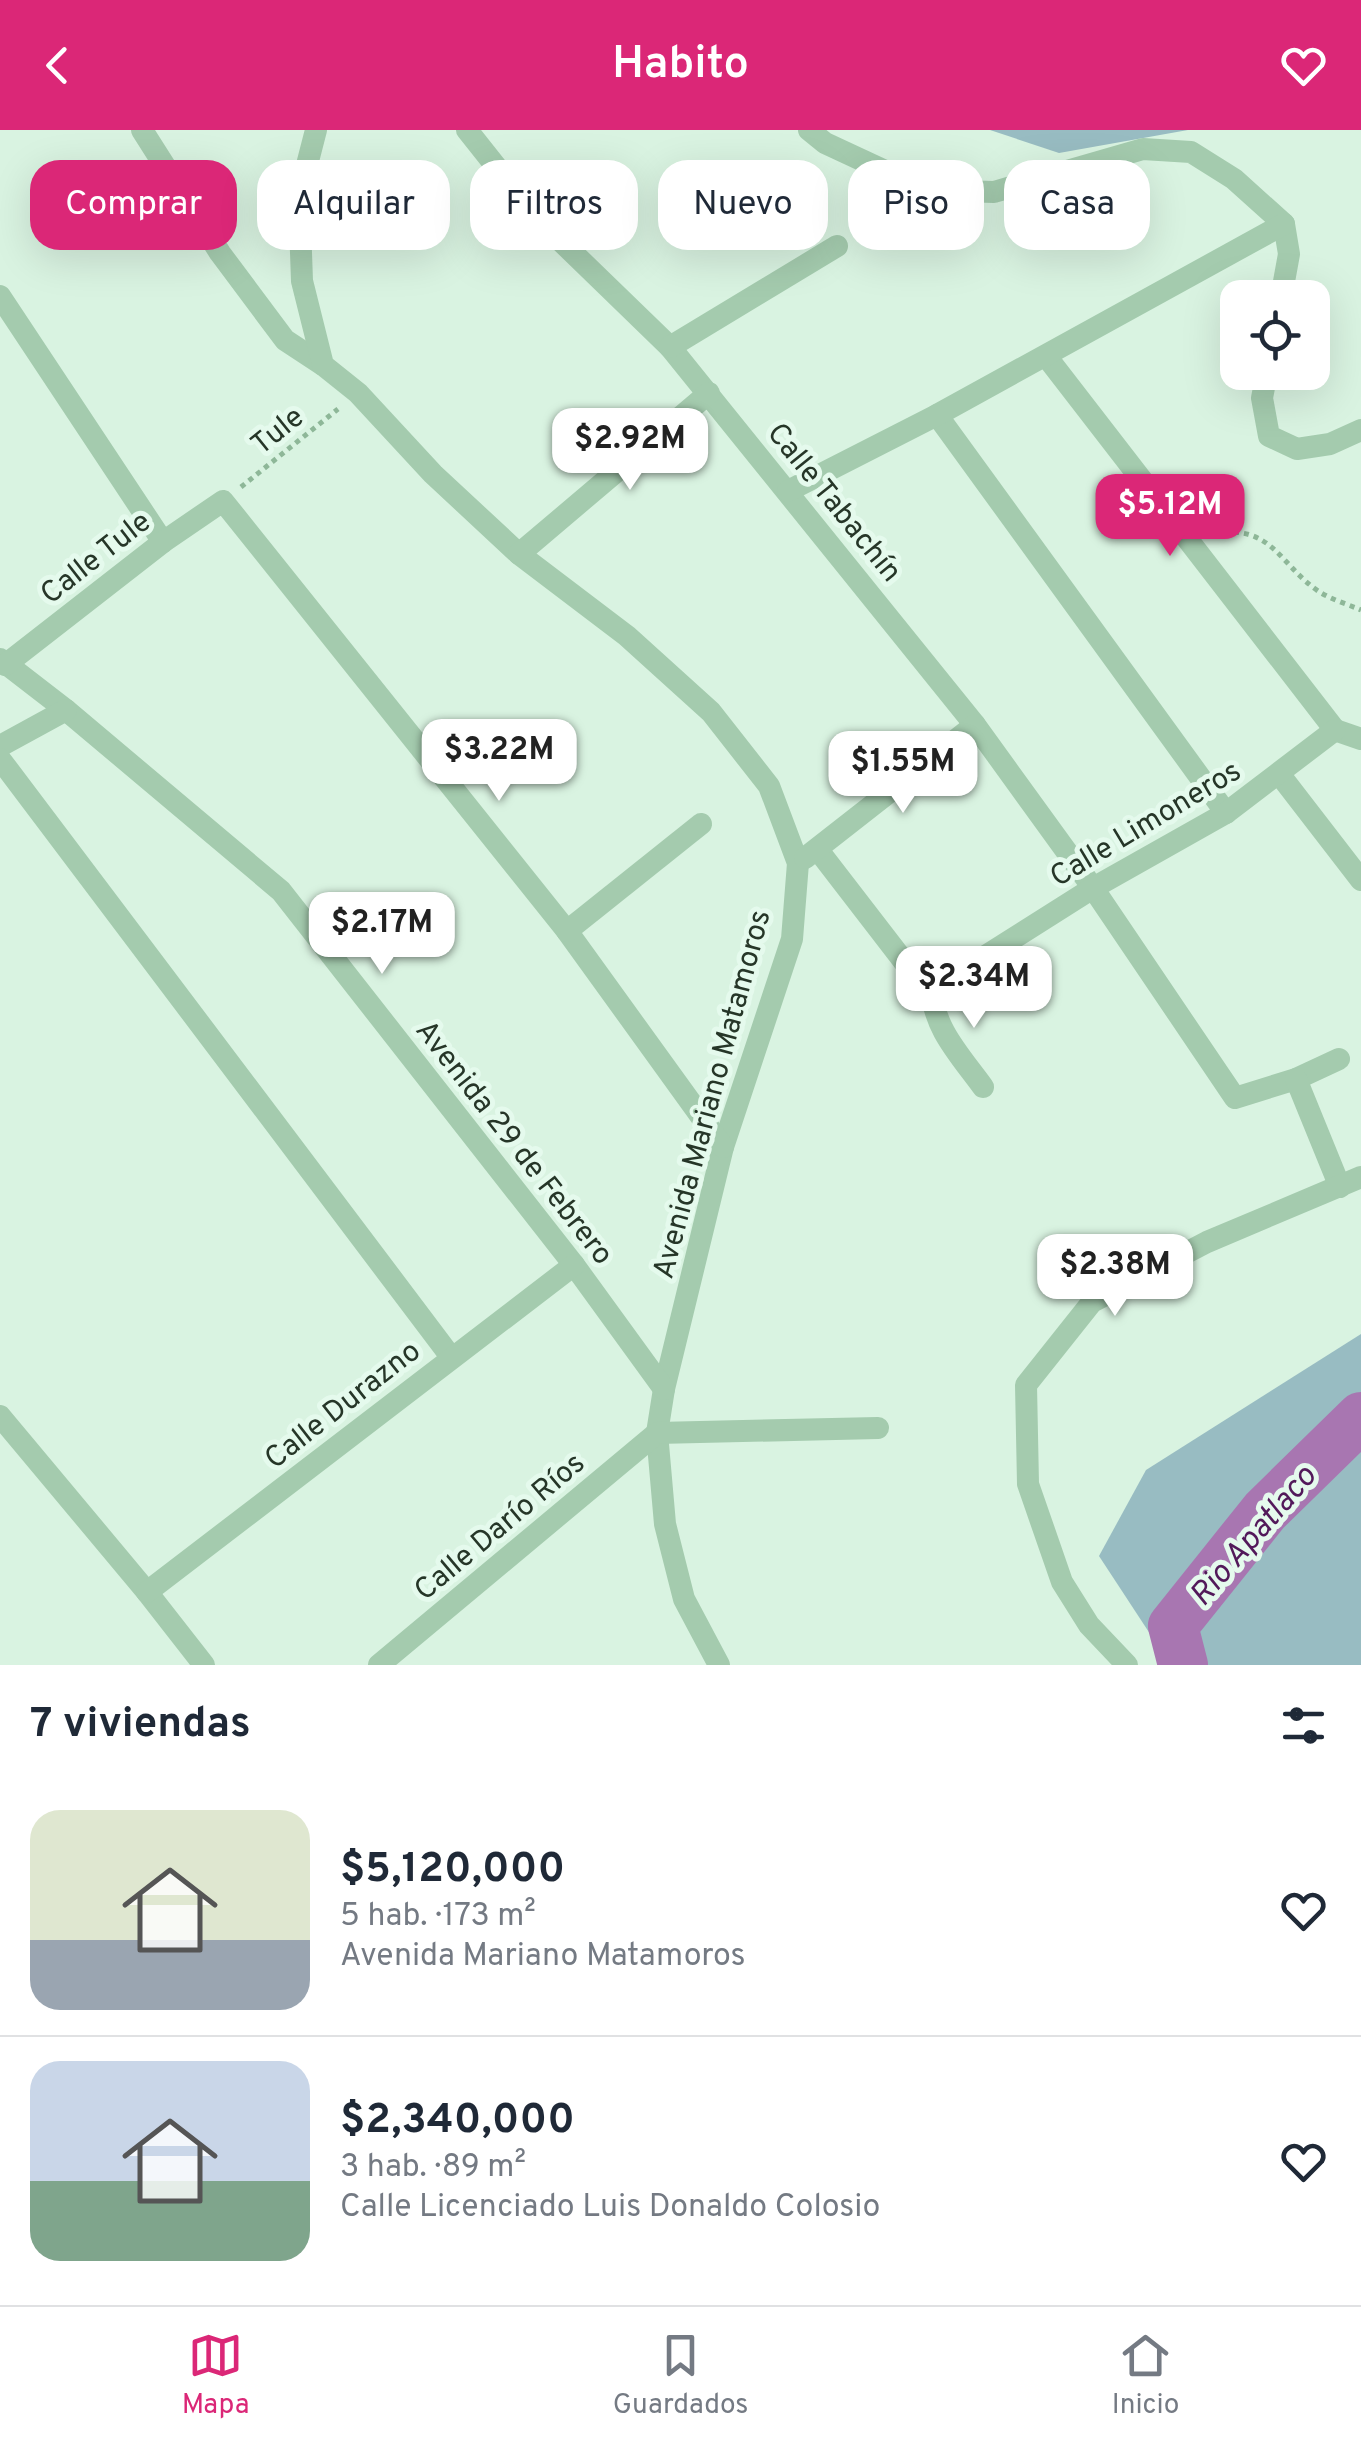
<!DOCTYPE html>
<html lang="es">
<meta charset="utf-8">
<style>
:root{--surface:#fff;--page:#f2f2f3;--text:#1f2937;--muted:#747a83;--line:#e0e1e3;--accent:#db2777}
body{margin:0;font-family:Overpass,sans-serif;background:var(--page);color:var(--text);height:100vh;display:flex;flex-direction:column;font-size:38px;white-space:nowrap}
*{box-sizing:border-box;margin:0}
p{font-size:32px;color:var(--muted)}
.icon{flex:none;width:55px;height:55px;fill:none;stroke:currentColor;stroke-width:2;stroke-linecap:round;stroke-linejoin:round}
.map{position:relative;height:1535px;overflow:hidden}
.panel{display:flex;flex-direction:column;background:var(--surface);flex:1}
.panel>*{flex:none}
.banner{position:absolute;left:30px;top:30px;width:1302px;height:90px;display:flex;gap:20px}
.tools{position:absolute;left:1220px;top:150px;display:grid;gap:20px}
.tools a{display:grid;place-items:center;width:110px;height:110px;border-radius:20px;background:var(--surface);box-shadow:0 10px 40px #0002;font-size:50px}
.price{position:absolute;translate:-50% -85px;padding:0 22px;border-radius:20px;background:#fff;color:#222;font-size:32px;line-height:65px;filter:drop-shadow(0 2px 5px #0008)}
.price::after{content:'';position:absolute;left:50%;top:60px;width:30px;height:22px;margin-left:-15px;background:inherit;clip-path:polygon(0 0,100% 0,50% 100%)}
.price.selected{background:var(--accent);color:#fff}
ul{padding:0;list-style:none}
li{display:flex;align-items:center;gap:30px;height:250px;padding:0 30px}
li+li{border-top:2px solid var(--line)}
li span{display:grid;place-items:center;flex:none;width:280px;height:200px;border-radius:30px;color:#555}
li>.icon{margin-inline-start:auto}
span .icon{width:120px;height:120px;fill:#fffc;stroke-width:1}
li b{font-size:42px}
h2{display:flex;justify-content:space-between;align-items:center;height:120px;padding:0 30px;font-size:42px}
.tag{padding:0 35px;border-radius:30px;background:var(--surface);box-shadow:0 10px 40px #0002;font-size:35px;line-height:90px}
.tag.selected{background:var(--accent);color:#fff}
header{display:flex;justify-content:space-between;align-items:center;height:130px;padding:0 30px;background:var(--accent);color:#fff;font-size:45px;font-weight:600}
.tabs{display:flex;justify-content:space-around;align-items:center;height:140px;border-top:2px solid var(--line);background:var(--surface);font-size:28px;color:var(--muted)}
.tabs a{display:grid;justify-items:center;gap:5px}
.tabs .selected{color:var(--accent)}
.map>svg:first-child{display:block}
.green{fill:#98bcc2}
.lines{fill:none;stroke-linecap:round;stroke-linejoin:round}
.river{stroke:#a876b1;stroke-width:50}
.path{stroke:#8eb798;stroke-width:5;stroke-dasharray:5 5;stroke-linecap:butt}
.street{stroke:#a4cbae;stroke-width:22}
.labels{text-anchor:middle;stroke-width:10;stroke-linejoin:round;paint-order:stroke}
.street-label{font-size:30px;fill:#263628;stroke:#e5faed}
.water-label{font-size:32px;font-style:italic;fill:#52195a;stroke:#e5faed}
</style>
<header><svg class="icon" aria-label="back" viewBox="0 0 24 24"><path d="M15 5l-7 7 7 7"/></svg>Habito<svg class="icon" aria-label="heart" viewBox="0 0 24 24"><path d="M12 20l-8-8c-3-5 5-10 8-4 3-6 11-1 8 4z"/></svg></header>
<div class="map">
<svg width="1361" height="1535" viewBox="0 0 1361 1535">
<rect width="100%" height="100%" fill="#d9f3e1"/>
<g class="green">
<path d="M990,0H1188L1059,23Z"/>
<path d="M1361,1204V1535H1200L1158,1516L1099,1426L1146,1340Z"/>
</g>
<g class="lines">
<path class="river" d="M1183,1535L1173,1496L1265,1381L1361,1287"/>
<g class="path">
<path d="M241,357L338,279"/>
<path d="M1214,403C1273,395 1278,433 1318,461C1330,469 1347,474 1361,480"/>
</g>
<g class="street">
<path d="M142,0L220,123L285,210L323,235"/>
<path d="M316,0L299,66L302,151L323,235L358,263L433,344L519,424L627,506L711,582L769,656L798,733L792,809L723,1017L664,1259L657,1303L665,1394L684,1469L719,1535"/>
<path d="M467,0L537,88L670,217L975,595L1093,758L1235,968L1296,949L1339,929"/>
<path d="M809,0L825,13L926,60L994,62L1143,19L1191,22L1234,49L1284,94L1289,124L1281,168"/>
<path d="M0,166L163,412"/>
<path d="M670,217L837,116"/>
<path d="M1046,226L1335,600"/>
<path d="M1267,242L1262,268L1269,306L1297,319L1330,314L1361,300"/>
<path d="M937,285L1226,683"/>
<path d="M788,361L937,285L1284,94"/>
<path d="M519,424L709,263"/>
<path d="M0,529L66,580L281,761L574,1135L664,1259"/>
<path d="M5,535L163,412L223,371L567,801L723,1017"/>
<path d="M1335,600L1361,609"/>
<path d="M0,616L66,580"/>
<path d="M0,629L451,1227"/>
<path d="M1280,645L1361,750"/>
<path d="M818,720L912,842L931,856L957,844L1093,758L1226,683L1335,600"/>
<path d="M805,728L975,595"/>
<path d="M567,801L701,694"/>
<path d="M931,856C933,898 959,924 983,957"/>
<path d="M1296,949L1340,1057"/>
<path d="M0,1286L147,1462L204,1535"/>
<path d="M147,1462L574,1135"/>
<path d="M379,1535L657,1303L878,1298"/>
<path d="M1127,1535L1089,1495L1062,1452L1028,1354L1026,1255L1092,1172L1207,1112L1361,1047"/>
</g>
</g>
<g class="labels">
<g class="street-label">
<text transform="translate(277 300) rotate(-39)" y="10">Tule</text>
<text transform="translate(835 372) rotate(51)" y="10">Calle Tabachín</text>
<text transform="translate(95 427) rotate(-38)" y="10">Calle Tule</text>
<text transform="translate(1145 693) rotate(-31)" y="10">Calle Limoneros</text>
<text transform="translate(711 964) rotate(-75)" y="10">Avenida Mariano Matamoros</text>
<text transform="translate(515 1012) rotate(52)" y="10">Avenida 29 de Febrero</text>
<text transform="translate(342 1274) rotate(-38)" y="10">Calle Durazno</text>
<text transform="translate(499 1396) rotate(-40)" y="10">Calle Darío Ríos</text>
</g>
<g class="water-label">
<text transform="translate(1252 1405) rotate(-49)" y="11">Rio Apatlaco</text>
</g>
</g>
</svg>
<div class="tools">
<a><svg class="icon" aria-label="locate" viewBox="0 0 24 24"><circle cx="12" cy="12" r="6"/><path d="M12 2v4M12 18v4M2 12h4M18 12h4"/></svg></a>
</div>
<b class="price" style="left:630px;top:363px">$2.92M</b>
<b class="price selected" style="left:1170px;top:429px">$5.12M</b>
<b class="price" style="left:499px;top:674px">$3.22M</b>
<b class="price" style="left:903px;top:686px">$1.55M</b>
<b class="price" style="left:382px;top:847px">$2.17M</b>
<b class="price" style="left:974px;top:901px">$2.34M</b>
<b class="price" style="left:1115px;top:1189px">$2.38M</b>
<div class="banner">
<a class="tag selected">Comprar</a>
<a class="tag">Alquilar</a>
<a class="tag">Filtros</a>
<a class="tag">Nuevo</a>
<a class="tag">Piso</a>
<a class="tag">Casa</a>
</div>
</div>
<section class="panel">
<h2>7 viviendas<svg class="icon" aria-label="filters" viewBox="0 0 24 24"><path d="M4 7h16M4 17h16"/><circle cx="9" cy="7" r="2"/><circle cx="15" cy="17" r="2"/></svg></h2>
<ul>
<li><span style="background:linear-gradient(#dfe7d0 65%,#9aa5b1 0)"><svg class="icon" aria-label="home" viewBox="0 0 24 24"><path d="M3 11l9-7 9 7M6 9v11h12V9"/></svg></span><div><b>$5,120,000</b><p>5 hab. · 173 m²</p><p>Avenida Mariano Matamoros</p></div><svg class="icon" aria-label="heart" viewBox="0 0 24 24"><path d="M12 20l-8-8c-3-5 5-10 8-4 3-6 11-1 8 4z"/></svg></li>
<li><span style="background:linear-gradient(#c9d6e8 60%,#7fa58c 0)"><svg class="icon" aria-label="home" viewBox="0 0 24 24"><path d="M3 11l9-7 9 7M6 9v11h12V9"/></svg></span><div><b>$2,340,000</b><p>3 hab. · 89 m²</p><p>Calle Licenciado Luis Donaldo Colosio</p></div><svg class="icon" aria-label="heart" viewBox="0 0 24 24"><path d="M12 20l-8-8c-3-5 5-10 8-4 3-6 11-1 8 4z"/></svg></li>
</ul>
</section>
<nav class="tabs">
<a class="selected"><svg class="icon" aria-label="map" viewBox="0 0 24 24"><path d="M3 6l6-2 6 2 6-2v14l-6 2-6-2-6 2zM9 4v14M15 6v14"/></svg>Mapa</a>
<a><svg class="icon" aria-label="saved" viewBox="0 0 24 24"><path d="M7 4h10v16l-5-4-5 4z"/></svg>Guardados</a>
<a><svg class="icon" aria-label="home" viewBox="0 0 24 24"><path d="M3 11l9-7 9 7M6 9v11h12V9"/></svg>Inicio</a>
</nav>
